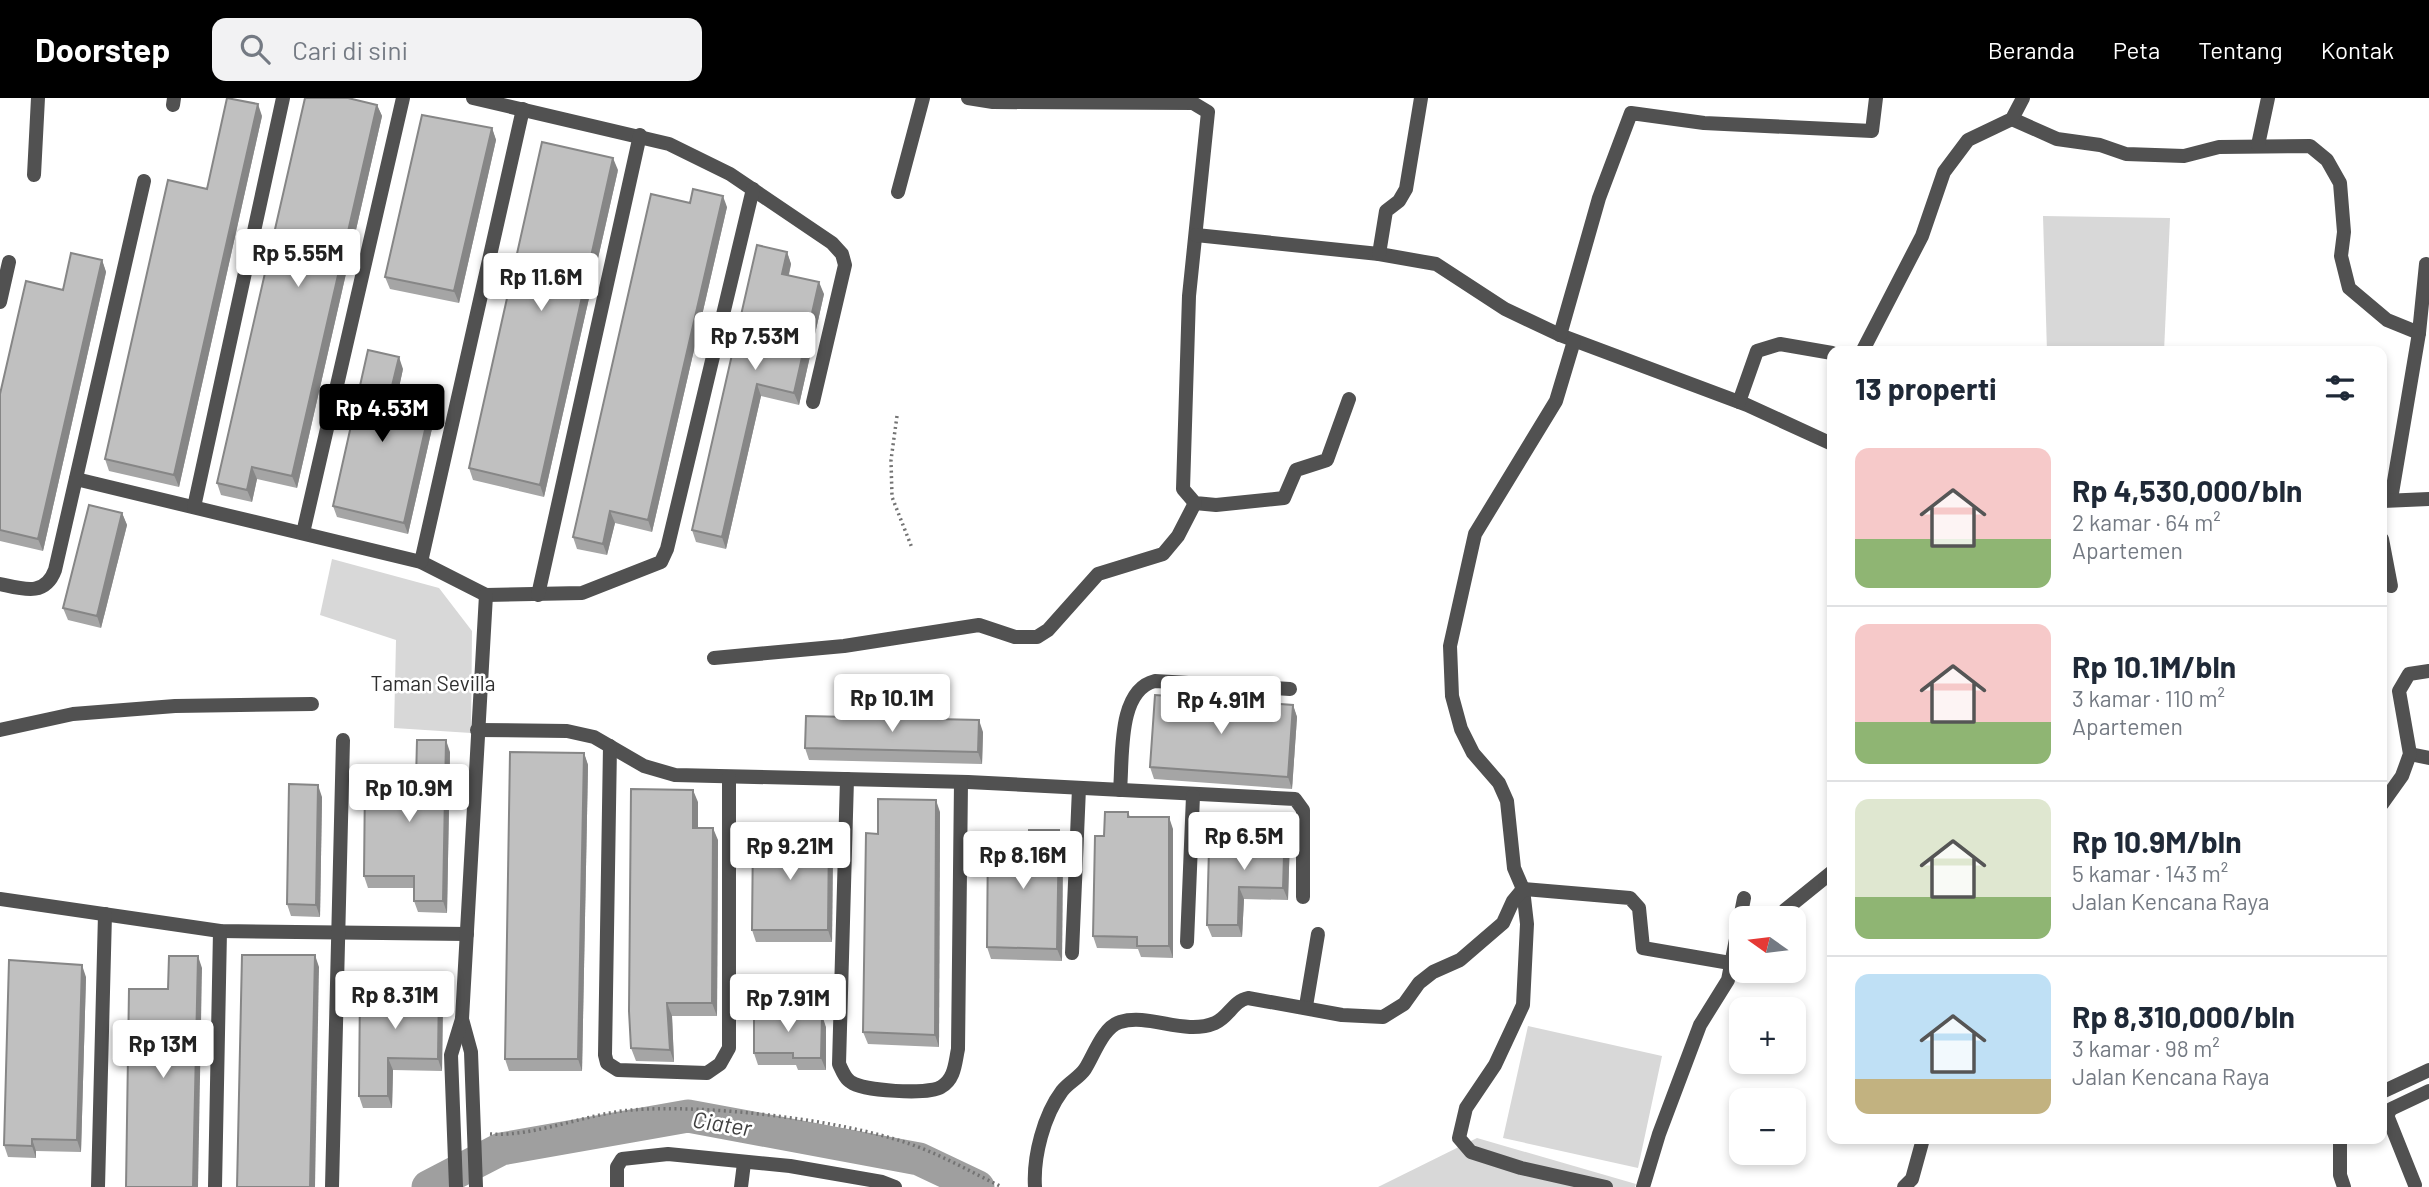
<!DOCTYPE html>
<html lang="id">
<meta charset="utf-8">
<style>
:root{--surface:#fff;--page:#f2f2f3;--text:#1f2937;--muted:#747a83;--line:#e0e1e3;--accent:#000}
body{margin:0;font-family:Barlow,sans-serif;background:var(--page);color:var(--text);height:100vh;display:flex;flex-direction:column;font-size:26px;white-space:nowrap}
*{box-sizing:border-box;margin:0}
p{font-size:23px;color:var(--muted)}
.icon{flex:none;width:38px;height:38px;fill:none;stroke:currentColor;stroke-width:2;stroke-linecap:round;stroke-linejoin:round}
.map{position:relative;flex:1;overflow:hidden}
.drawer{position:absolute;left:1827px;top:248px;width:560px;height:798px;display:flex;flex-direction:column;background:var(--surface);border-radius:14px;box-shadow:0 4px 10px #0003}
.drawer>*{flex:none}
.needle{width:46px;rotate:284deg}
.fabs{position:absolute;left:1729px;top:808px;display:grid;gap:14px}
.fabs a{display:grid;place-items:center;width:77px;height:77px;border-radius:14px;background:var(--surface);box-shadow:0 4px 10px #0003;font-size:35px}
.price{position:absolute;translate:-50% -60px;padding:0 16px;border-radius:7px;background:#fff;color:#222;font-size:23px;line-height:46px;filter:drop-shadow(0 2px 4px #0008)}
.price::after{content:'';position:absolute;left:50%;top:42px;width:21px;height:16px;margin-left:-10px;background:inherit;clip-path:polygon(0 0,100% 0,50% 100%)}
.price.selected{background:var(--accent);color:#fff}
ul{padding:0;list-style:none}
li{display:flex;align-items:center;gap:21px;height:175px;padding:0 28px}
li+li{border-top:2px solid var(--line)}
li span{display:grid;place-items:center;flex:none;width:196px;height:140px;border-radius:14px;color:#555}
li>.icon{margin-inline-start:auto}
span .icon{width:84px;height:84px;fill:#fffc;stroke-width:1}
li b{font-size:30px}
h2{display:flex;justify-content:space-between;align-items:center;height:84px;padding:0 28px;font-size:30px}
header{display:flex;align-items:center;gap:42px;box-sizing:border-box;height:98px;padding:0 35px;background:var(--accent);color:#fff}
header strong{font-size:33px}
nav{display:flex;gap:38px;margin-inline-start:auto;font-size:24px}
.search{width:490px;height:63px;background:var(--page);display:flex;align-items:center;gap:18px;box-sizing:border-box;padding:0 24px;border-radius:14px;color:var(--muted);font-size:26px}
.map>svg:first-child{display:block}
.green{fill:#d8d8d8}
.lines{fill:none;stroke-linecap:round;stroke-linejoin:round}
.river{stroke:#9f9f9f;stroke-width:33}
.path{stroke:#737373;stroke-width:3.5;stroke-dasharray:2 3.5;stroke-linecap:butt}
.minor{stroke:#515151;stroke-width:14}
.wall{fill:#a5a5a5}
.shaded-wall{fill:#868686}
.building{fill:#c0c0c0;stroke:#868686;stroke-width:2}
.labels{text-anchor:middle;stroke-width:5;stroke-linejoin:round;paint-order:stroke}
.park-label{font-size:21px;fill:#2f2f2f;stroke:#fff}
.water-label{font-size:23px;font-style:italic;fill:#404040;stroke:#fff}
</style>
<header>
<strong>Doorstep</strong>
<div class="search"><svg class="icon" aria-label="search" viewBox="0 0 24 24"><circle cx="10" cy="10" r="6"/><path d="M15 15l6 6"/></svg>Cari di sini</div>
<nav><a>Beranda</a><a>Peta</a><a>Tentang</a><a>Kontak</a></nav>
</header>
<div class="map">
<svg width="2429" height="1089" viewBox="0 0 2429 1089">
<rect width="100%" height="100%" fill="#fff"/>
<g class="green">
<path d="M2043,118L2170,120L2164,254H2047Z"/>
<path d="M332,461L439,490L472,533L471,635L394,630L396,542L320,517Z"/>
<path d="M1528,928L1662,958L1638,1070L1503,1040Z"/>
<path d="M1477,1040L1636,1086L1635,1089H1378Z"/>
</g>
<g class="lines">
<path class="river" d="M428,1089L501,1051L688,1018L919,1061L978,1089"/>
<g class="path">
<path d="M897,318L891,362L892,399L912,450"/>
<path d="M490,1036C534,1039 585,1016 631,1012C706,1006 839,1021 910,1046C942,1057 971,1074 1002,1089"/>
</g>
<g class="minor">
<path d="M473,0L669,46L730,76L832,145L842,156L845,167L813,304"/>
<path d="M968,0L993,4L1193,5L1208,14L1189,198L1183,391L1195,405L1216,407L1284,400L1296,372L1327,362L1349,301"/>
<path d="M173,7L174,0"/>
<path d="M2012,21L2057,41L2100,47L2126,56L2184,58L2219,49L2310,48L2327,62L2340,85L2344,134L2341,158L2349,190L2387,222L2419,235"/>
<path d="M2258,47L2268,0"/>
<path d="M34,77L38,0"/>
<path d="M898,94L923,0"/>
<path d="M1196,137L1379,156L1436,166L1505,211L1560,237L1747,307L1832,346"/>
<path d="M1379,156L1386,113L1399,103L1406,91L1421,0"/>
<path d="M0,204L9,164"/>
<path d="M1560,237L1599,100L1631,15L1704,25L1872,33L1876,0"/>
<path d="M1574,243L1556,303L1475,436L1450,548L1452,598L1461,631L1473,655L1499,685L1507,703L1514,770L1523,791L1527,826L1523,907L1495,967L1466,1010L1459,1040L1471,1054L1521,1070L1606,1089"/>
<path d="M1862,254L1922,138L1944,74L1968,42L2012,21L2023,0"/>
<path d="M1739,304L1757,253L1780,246L1832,255"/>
<path d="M76,381L421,464L486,497L582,495L661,464L667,451L753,91"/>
<path d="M2391,401L2419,235L2426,166"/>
<path d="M2383,403L2429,401"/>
<path d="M194,409L283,0"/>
<path d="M303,435L403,0"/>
<path d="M2382,441L2391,488"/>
<path d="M421,464L523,11"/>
<path d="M0,486C23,491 45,499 55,472L144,83"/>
<path d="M538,497L640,37"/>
<path d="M714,560L844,548L979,527L1015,539H1037L1048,532L1098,476L1163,456L1178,438L1195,405"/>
<path d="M0,632L73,616L175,608L312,606"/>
<path d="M477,632L567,633L594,639L644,668L675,677L968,684L1295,701L1303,712V799"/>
<path d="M610,648L605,957L607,965L618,972L707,975L720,966L729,950V679"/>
<path d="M2410,656L2429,660"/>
<path d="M847,681L839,966C842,972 845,981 851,984C862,993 928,997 941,989C955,981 955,965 958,951L961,684"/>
<path d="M1120,692C1123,660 1117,592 1155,583L1290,591"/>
<path d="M2382,706L2402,678L2410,656L2399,593L2409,576L2429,573"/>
<path d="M0,801L220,833L467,836"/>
<path d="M1781,821L1785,812L1832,774"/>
<path d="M1187,844L1193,698"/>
<path d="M1072,855L1079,690"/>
<path d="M1306,908L1318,836"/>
<path d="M462,921L471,954L476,1089"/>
<path d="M2382,994L2429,972"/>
<path d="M2340,1041V1077L2344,1089"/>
<path d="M2415,1087L2387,1017L2391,1011L2429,993"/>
<path d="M98,1089L105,816"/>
<path d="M215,1089L220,833"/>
<path d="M332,1089L343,642"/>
<path d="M456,1089L451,957L462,921L486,497"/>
<path d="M617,1089V1069L622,1061L668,1056L790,1068L882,1084L895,1089"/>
<path d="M741,1089L744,1065"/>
<path d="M1035,1089C1033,1058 1044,1017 1062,993C1069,984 1079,980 1085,971C1094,957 1103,929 1120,924C1150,915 1184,938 1215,925C1229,919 1233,903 1248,900L1342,917L1383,919L1404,906L1419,885L1433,874L1460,862L1503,825L1513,803L1523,791L1630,800L1639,810L1643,850L1730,865L1741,858"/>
<path d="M1643,1089L1659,1036L1700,927L1728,882L1744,800"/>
<path d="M1904,1089L1912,1081L1923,1041"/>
</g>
</g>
<g class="wall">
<path d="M377,7L382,18L297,390L257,381L252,404L221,397L217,385Z"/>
<path d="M262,18L179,389L109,373L105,361L207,91Z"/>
<path d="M492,30L496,42L459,205L390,191L385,179Z"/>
<path d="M618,72L544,399L473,382L469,370Z"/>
<path d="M690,105L727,109L652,434L615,425L607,457L577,451L573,439Z"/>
<path d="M787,154L791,166L789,177L824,196L799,307L761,298L726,451L696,444L692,432Z"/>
<path d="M102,162L106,174L43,453L0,443V296L63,192Z"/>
<path d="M403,271L398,293L436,313L408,436L337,419L333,408Z"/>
<path d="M122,415L127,427L101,530L68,522L63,510Z"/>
<path d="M1293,607L1297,619L1292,691L1154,681L1150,669Z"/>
<path d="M983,634L982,666L809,662L805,650Z"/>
<path d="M450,654L447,815L418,814L414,803V790H368L364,778L416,682Z"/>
<path d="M584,655L588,667L582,973H509L505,961Z"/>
<path d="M322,699L320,819L291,818L287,806Z"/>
<path d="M698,704V730L718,742L717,918H672L674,964L636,963L631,950Z"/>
<path d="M940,714L939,949L868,946L863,934L878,736Z"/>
<path d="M1128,714L1130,719L1173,731V860L1141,859L1138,851L1097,850L1093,838Z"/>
<path d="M1059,732L1063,744L1062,863L991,861L987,849L1029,739Z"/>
<path d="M829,735L833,747L832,844H756L752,832Z"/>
<path d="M1290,737L1288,802L1244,801L1242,839H1212L1207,827L1252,751Z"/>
<path d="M86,879L81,1054L36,1053V1060L8,1059L4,1047Z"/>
<path d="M439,888L443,900L442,973L393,972L392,1010H363L359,998Z"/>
<path d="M787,917L826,929V972H798L796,967H758L754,955Z"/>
</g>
<g class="shaded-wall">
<path d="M258,6L262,18L179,389L174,377Z"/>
<path d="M377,7L382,18L297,390L292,378Z"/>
<path d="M492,30L496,42L459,205L454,193Z"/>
<path d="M613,60L618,72L544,399L540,387Z"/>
<path d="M723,98L727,109L652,434L648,422Z"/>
<path d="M787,154L791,166L786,188L782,176Z"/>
<path d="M102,162L106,174L43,453L38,441Z"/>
<path d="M819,184L824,196L799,307L794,295Z"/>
<path d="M399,259L403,271L396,304L391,292Z"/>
<path d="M757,286L761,298L726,451L722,439Z"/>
<path d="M432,301L436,313L408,436L404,425Z"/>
<path d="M252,369L257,381L252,404L247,392Z"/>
<path d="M610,413L615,425L607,457L603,446Z"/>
<path d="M122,415L127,427L101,530L97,518Z"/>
<path d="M1293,607L1297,619L1292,691L1288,679Z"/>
<path d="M979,622L983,634L982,666L978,654Z"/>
<path d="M446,642L450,654L447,815L443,803Z"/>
<path d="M584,655L588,667L582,973L578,961Z"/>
<path d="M318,687L322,699L320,819L316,807Z"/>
<path d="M693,692L698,704V742L693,730Z"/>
<path d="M936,702L940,714L939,949L935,937Z"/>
<path d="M1169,719L1173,731V860L1169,848Z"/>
<path d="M1285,725L1290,737L1288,802L1283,790Z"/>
<path d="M713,730L718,742L717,918L712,905Z"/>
<path d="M1059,732L1063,744L1062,863L1057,851Z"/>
<path d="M829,735L833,747L832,844L828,832Z"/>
<path d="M1239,789L1244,801L1242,839L1238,827Z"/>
<path d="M315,857L319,869L315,1089H310Z"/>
<path d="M198,858L202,870L198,1089H193Z"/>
<path d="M82,867L86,879L81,1054L77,1042Z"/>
<path d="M439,888L443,900L442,973L438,961Z"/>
<path d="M667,905L672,918L674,964L670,952Z"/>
<path d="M822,917L826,929V972L821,960Z"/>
<path d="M388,960L393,972L392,1010L388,998Z"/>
<path d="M32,1041L36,1053V1060L32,1048Z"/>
</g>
<g class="building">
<path d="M227,0L258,6L174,377L105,361L168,82L207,91Z"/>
<path d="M305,0H348L377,7L292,378L252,369L247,392L217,385Z"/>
<path d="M422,17L492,30L454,193L385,179Z"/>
<path d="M542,44L613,60L540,387L469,370Z"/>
<path d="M693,91L723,98L648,422L610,413L603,446L573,439L651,96L690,105Z"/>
<path d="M757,147L787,154L782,176L819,184L794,295L757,286L722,439L692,432Z"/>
<path d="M71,155L102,162L38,441L0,432V296L26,183L63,192Z"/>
<path d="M368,252L399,259L391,292L432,301L404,425L333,408Z"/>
<path d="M89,407L122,415L97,518L63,510Z"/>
<path d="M1155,597L1293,607L1288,679L1150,669Z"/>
<path d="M806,618L979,622L978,654L805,650Z"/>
<path d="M417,642H446L443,803H414V778H364L365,681L416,682Z"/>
<path d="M510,654L584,655L578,961H505Z"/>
<path d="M289,686L318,687L316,807L287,806Z"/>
<path d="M631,691L693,692V730H713L712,905H667L670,952L631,950L629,913Z"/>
<path d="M878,701L936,702L935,937L863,934L866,735L878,736Z"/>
<path d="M1105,714H1128V719H1169V848H1137V839L1093,838L1095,738H1104Z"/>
<path d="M1253,724L1285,725L1283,790L1239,789L1238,827H1207L1209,750L1252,751Z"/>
<path d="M1029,732H1059L1057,851L987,849L988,739H1029Z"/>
<path d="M753,735H829L828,832H752Z"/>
<path d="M242,857H315L310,1089H237Z"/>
<path d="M169,858H198L193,1089H126L129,891H168Z"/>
<path d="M9,862L82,867L77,1042L32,1041V1048L4,1047Z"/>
<path d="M360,888H439L438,961L388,960V998H359Z"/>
<path d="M754,913H785V917H822L821,960H793V955H754Z"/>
</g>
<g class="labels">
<g class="park-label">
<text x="433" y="593">Taman Sevilla</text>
</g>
<g class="water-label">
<text transform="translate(722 1026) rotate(9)" y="8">Ciater</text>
</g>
</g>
</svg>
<div class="fabs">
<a><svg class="needle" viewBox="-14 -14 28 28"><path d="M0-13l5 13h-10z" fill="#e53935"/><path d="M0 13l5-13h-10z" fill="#747a83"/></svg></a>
<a>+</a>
<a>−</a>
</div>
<b class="price" style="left:298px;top:191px">Rp 5.55M</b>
<b class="price" style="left:541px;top:215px">Rp 11.6M</b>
<b class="price" style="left:755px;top:274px">Rp 7.53M</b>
<b class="price selected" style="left:382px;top:346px">Rp 4.53M</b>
<b class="price" style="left:892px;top:636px">Rp 10.1M</b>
<b class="price" style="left:1221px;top:638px">Rp 4.91M</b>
<b class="price" style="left:409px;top:726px">Rp 10.9M</b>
<b class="price" style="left:1244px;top:774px">Rp 6.5M</b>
<b class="price" style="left:790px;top:784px">Rp 9.21M</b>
<b class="price" style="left:1023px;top:793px">Rp 8.16M</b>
<b class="price" style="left:395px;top:933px">Rp 8.31M</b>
<b class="price" style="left:788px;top:936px">Rp 7.91M</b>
<b class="price" style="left:163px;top:982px">Rp 13M</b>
<section class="drawer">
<h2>13 properti<svg class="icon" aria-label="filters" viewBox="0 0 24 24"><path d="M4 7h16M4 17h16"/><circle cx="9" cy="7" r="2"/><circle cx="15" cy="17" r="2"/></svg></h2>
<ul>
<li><span style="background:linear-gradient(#f6c9c9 65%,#8fb573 0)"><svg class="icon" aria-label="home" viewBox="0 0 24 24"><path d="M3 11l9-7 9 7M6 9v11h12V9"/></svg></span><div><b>Rp 4,530,000/bln</b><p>2 kamar · 64 m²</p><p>Apartemen</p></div></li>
<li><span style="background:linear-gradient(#f6c9c9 70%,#8fb573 0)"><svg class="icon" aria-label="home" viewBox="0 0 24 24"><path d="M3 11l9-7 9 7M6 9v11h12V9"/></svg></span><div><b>Rp 10.1M/bln</b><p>3 kamar · 110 m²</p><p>Apartemen</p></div></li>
<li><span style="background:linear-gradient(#dfe7d0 70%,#8fb573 0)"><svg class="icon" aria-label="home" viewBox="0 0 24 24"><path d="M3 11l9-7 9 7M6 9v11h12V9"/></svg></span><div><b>Rp 10.9M/bln</b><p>5 kamar · 143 m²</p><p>Jalan Kencana Raya</p></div></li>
<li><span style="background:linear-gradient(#bfe0f5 75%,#c2b280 0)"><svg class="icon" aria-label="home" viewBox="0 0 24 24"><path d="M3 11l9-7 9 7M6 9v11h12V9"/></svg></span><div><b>Rp 8,310,000/bln</b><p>3 kamar · 98 m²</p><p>Jalan Kencana Raya</p></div></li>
</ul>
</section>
</div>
